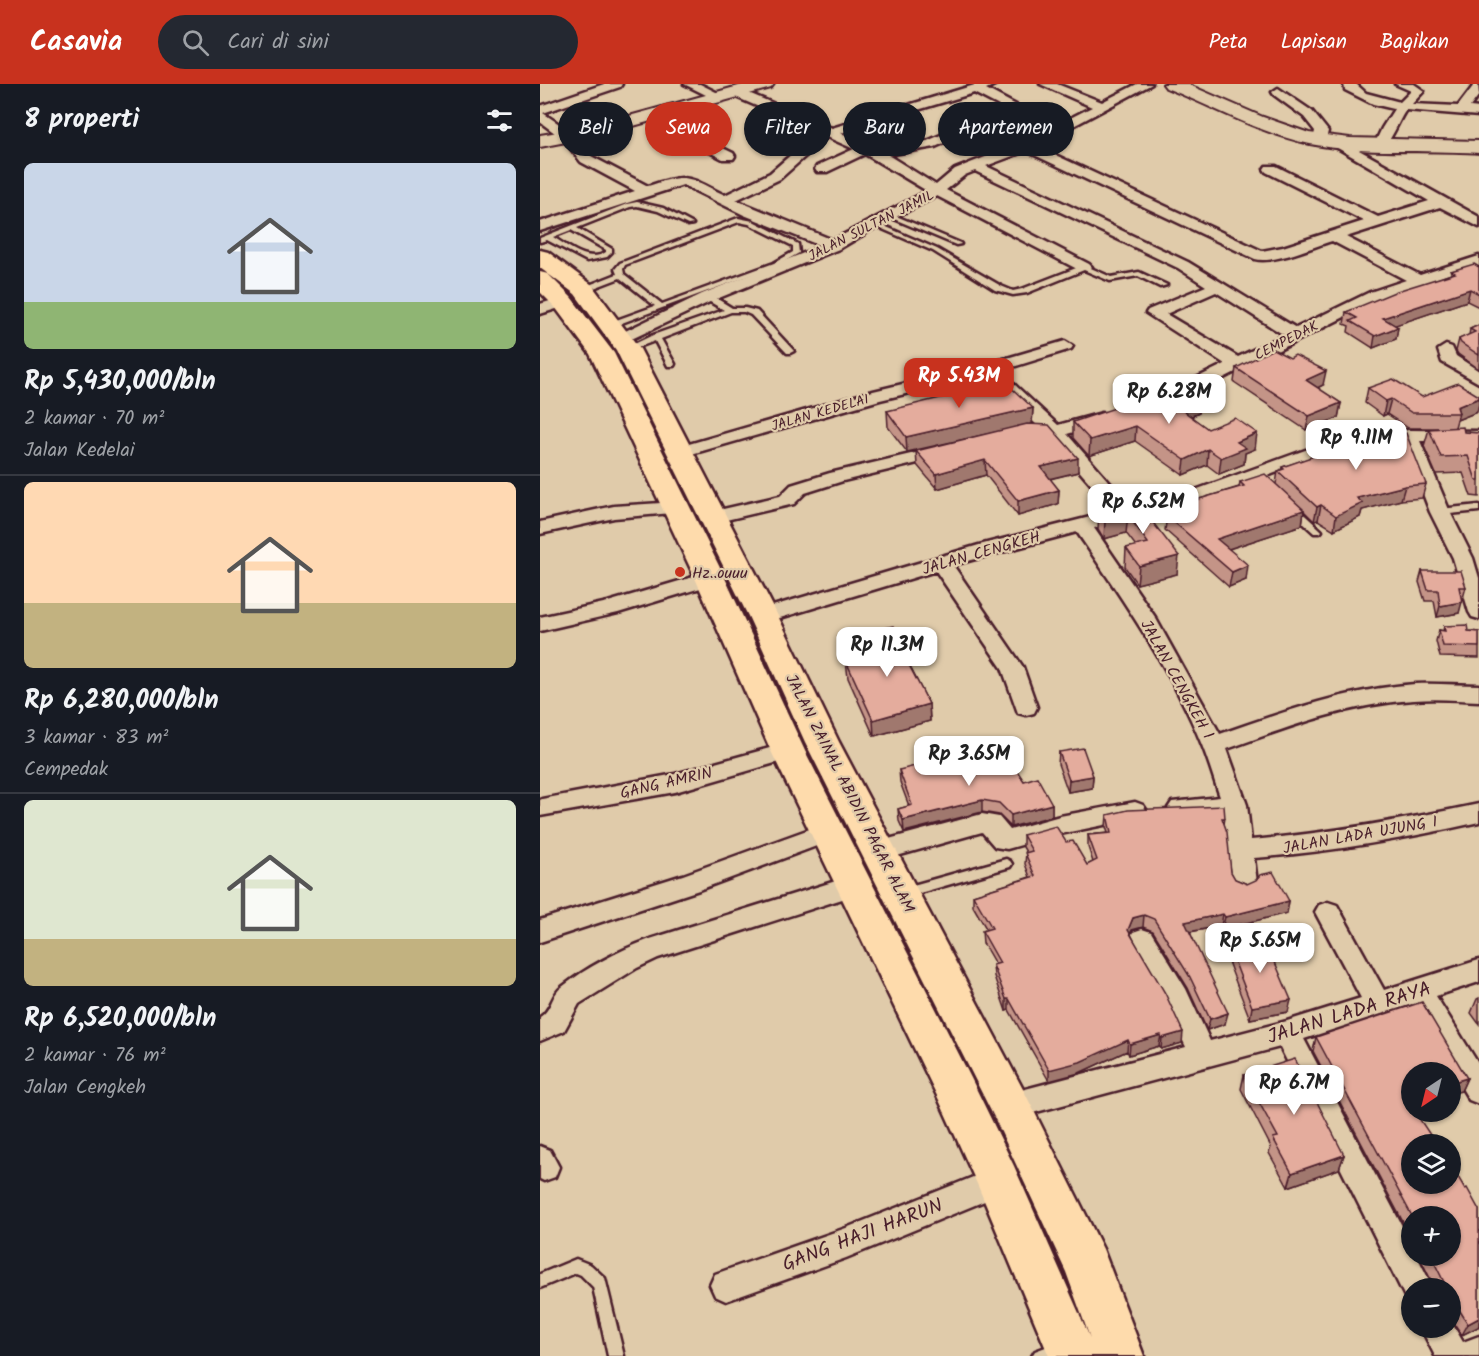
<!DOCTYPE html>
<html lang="id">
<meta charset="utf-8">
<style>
:root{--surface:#171b24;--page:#242831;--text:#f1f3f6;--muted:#9ea1a6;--line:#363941;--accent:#c8321e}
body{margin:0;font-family:Kalam,sans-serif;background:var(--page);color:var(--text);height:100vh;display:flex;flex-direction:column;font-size:22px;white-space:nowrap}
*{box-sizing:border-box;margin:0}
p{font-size:20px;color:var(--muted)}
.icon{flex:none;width:33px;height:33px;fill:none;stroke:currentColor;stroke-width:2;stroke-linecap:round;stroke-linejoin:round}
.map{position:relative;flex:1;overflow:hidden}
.side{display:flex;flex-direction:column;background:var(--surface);width:540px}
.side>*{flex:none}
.banner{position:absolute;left:18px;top:18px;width:570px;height:54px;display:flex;gap:12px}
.needle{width:39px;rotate:215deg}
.tools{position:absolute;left:861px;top:978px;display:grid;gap:12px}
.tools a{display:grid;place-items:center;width:60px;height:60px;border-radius:50%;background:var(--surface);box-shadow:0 2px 4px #0004;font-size:30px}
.price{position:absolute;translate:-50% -51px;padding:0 14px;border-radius:12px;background:#fff;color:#222;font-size:20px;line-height:39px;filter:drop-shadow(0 2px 3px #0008)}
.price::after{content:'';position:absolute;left:50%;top:36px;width:18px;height:14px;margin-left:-9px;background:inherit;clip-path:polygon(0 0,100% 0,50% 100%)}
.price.on{background:var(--accent);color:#fff}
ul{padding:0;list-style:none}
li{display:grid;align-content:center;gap:12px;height:318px;padding:0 24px}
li+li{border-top:2px solid var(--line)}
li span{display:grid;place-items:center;height:186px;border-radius:9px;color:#555}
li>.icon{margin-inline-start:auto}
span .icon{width:108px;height:108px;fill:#fffc;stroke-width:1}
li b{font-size:26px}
h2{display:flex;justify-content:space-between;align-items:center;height:72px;padding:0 24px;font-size:26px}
.pill{padding:0 21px;border-radius:27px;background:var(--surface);box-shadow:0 2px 4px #0004;font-size:21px;line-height:54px}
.pill.on{background:var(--accent);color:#fff}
header{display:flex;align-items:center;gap:36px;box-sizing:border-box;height:84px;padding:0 30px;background:var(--accent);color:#fff}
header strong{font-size:28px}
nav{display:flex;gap:33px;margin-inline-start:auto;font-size:21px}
.search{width:420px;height:54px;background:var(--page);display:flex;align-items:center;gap:15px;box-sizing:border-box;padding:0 21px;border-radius:33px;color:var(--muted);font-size:22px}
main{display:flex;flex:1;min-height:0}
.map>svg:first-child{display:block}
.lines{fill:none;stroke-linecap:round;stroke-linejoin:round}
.lane-casing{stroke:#4a1f2b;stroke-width:5}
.street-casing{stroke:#4a1f2b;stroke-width:5}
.secondary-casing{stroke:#4a1f2b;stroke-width:4}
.highway-casing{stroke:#4a1f2b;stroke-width:5}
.lane{fill:#e0cbaa;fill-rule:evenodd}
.street{fill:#e0cbaa;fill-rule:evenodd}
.secondary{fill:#e0cbaa;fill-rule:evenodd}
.highway{fill:#fedbac;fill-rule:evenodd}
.wall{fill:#c49487;stroke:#4a1f2b;stroke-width:1.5}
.shaded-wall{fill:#a0786e;stroke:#4a1f2b;stroke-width:1.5}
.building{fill:#e4ac9d;stroke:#4a1f2b;stroke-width:1.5}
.poi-dot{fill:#c8321e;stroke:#e0cbaa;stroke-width:2}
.labels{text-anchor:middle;stroke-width:4.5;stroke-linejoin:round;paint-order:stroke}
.far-street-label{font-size:14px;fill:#4a1f2b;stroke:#e0cbaa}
.street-label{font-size:16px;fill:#4a1f2b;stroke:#e0cbaa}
.poi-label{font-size:16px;fill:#4a1f2b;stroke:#e0cbaa;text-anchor:start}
.near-street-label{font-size:20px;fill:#4a1f2b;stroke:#e0cbaa}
</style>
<header>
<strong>Casavia</strong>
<div class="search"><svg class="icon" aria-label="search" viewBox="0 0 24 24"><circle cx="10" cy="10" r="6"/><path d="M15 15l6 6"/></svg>Cari di sini</div>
<nav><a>Peta</a><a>Lapisan</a><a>Bagikan</a></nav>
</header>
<main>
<section class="side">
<h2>8 properti<svg class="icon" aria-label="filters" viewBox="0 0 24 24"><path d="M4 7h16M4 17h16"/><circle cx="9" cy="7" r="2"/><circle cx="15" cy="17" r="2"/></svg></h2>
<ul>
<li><span style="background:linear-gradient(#c9d6e8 75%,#8fb573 0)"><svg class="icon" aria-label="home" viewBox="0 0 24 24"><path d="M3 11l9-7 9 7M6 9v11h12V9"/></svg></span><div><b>Rp 5,430,000/bln</b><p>2 kamar · 70 m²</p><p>Jalan Kedelai</p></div></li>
<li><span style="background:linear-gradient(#ffd9b3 65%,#c2b280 0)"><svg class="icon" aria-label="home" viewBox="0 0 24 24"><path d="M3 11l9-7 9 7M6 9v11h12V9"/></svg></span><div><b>Rp 6,280,000/bln</b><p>3 kamar · 83 m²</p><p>Cempedak</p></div></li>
<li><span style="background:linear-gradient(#dfe7d0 75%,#c2b280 0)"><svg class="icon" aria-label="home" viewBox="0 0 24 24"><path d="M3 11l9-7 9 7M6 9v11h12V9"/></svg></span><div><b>Rp 6,520,000/bln</b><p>2 kamar · 76 m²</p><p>Jalan Cengkeh</p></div></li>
</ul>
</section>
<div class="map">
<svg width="939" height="1272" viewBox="0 0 939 1272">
<rect width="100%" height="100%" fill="#e0cbaa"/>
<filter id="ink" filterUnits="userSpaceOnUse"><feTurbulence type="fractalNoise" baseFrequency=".0167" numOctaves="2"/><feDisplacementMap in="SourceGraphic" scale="12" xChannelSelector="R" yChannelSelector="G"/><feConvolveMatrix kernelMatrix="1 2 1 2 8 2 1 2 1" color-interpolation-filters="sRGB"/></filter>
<g filter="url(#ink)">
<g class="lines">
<g class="lane-casing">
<g id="lane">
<path d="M97,118L123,124L153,140L148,141L118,127L97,122L90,123L37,144L72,165V168L67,173L47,177L7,156L0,158V154L87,120ZM31,146L66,166V168C49,180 28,162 13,153Z"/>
<path d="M349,129L420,159L421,160L416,161L347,132L346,131Z"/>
<path d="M198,134L213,137L258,160L259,169L238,181L71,243H68V239L115,222L80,194L46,207L39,205L77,190L75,185L80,179ZM199,138L209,140L253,162V168L234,179L122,220L84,190L83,185L85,181Z"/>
<path d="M331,138H335L397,165L461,202L473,207L482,205L544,181L571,193L599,188L627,201L620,203L598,192L570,197L544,186L487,209L473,211L455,206L393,167L331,140Z"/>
<path d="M165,211H171L192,224H205L217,227L254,267L250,269H247L211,231L204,228H191L121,255L135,280L134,282H128L115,257L88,267L84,265L113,251L184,226L165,215Z"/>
<path d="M939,421V427L900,431L896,428L900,425Z"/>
<path d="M753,422L756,423L780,445L782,447L780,449H774L750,427V423Z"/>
<path d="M466,775L470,777L472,780L470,783L366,813L362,811L360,808L362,805L366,803Z"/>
<path d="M36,1175L51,1181L65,1194L84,1272H68L53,1203L41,1191L36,1189L0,1204V1190Z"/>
<path d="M522,1257L527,1260L530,1265L527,1270L524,1272H492L495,1267Z"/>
</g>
</g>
<g class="street-casing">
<g id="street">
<path d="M64,0H82L80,3L3,29L34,50L51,72L108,102C149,88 147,93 185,111L230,89L277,48L191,11L189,8L191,5H199L292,44L438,0H457L446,5L476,21L478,24L476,27L395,63L348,71L396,101L415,85L481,59L552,23L500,0H517L562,18L597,0H612L496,62L722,167L743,163L824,137L726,88L724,85L726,82H736L838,133L889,117L789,59L791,56H801L939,133V143L900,123L806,153L880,191L939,172V182L842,214L650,311L619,320L613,319L610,315L613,311L638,303L685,280L606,229L608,226L666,202L638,184L435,87L425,91L406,106L549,180L552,183L549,186H539L397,112L338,142L299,165L174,216L81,260L73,255L75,252L162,210L281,162L204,131L143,101L0,147V138L95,107L41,78L23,55L0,38V22ZM434,9L463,24L387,57L336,65L301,49ZM287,53L314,65L277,82L275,85L277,88H287L325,70L387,107L293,156L196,116L240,95ZM486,67L715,175C734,180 772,163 792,157L866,196L830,208L756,244L648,178L446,82ZM676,208L744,251L698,273L626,230Z"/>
<path d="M144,0H160L184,12L178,16L174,15Z"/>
<path d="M804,0H816L826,9L860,18L871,7L855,0H874L884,7L872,20L918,22L934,1L938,0L939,11L930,23L939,24V32L866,26C859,35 850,61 842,63L835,59L842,44L854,25L833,20L805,6Z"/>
<path d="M738,4L772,27L788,47L785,60H775L773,57L775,47L764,33L734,11L732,8Z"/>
<path d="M109,28L193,69L195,72L193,75H183L105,35L103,32Z"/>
<path d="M23,213L31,218L29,221L0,230V220Z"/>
<path d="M525,257L533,262L531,265L460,287L518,341L562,329L568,330L571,334L568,338L527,350L591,423L644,410L793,356L869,346L939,347V357H880L910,428L933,474L939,494V535L932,533L929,528L913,474L890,428L863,357L796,366L658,418L554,444L615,533L680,650C743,628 808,605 875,600C896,599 918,601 939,601V617C917,616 896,614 874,616C809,620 748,643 687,665L707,721L711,756C789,749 863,736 939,720V738C864,755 790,768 714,774L717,799L713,806L704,809L695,806L691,799L684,731L640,733L632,730L628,724L632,718L680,713C674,696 669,678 662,661C631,585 583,516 537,448L413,481L483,583L497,623L494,629L486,631L478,629L462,584L396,487L230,537L223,539L216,537L213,532L216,527L439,461L574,427L510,353L480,352L477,348L480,344L499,343L445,291L340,316L141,373L135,372L132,368L135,364L329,308L443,281Z"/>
<path d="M906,261L912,263L916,272L939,287V299L902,278L898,266Z"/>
<path d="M405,362L411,363L414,367L411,371L303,397L265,409L254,420L173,439L166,437L163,433L166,429L240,412L251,401L290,389Z"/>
<path d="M137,418L144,420L147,424L144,428L74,434L0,450V438L74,422Z"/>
<path d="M170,488L177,489L180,494L177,499L78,529L0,547V533L68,518Z"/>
<path d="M248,659L256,661L260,667L256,673L135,708L0,732V716L2,715L135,690Z"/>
<path d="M595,718L603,721L607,727L603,733L520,750L467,765L455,763L442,748L339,777L330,774L327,767L330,760L442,730L459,733L470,746L520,732Z"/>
<path d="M289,738L298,740L301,747L298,754L159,806L0,858V836L143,791Z"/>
<path d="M315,791L324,794L328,801L324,808L118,874L97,884L39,920L24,947L0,957V933C12,926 11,911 22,903C47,883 80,866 110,855Z"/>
<path d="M788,818L797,821L844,906L939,876V898L896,912L939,981V1020L929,1016L872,920L764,955L872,1161V1172H877L893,1204H872V1218L866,1215L740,963L470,1035L460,1031L456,1022L460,1013L470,1009L646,963L625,919L589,856L593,848L602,845L611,848L646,905L670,957L747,937L821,914L775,828L779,821Z"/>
<path d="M0,1062L10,1066L19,1083L15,1093L4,1097L0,1095Z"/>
<path d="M458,1083L469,1087L473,1097L469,1107L306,1174L186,1217L175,1212L170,1201L175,1190L306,1144Z"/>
<path d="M910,1236L923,1258L939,1252V1272H895L881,1244H910Z"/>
</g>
</g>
<g class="secondary-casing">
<g id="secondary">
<path d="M206,0H234L231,4L57,52L0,63V51L49,43Z"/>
<path d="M623,0H647L723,33L769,49L810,54L939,57V69C883,65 826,71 770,60C719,49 674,23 626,4Z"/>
</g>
</g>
<g class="highway-casing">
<path id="highway" d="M0,166L8,168L51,200L100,265L238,532L299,658L485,1009L563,1165L604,1272H509L438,1102L399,1016L231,667L155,494L50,270L15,223L0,208V188L8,190L31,213L74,269L185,494L265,667L431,994L474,1082L550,1254L526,1188L455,1035L265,658L208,532L76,266L35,210L0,184Z"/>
</g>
<use href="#lane" class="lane"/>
<use href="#street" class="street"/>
<use href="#secondary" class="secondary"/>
<use href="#highway" class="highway"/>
</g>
<g class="wall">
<path d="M939,183V223L927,217L855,241L858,243L856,255L833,264L808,248L809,242L804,240L806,228L911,190V187Z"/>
<path d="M939,241V285L918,270L916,267L919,255L929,251L930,245Z"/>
<path d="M696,284L783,301L777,304L801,319L798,334L766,346L694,298Z"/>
<path d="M828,304L882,313L939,312V320L937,328L917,336L915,343L924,348L939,349V413L931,412L923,389L896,390L884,362L889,345L898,344H868L847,330L843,332L825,319Z"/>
<path d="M661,314L659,329L651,333L668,345L715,365L705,369L704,380L679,390L667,381L643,391L595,357L549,372L533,354V338Z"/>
<path d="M493,324L492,340L538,388L510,395L519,406L518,420L478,432L446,391L397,405L377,381L376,367L398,361L367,368L348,343L347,327Z"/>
<path d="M780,366L886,400L882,414L861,416L822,426L820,433L794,446L778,436L774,437L764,427L762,441L689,465L706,496L689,503L625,446L627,432L648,425L649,418L699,403L700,398L736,400L738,387L741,386L742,383L779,371Z"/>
<path d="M597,418L637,490L597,500L585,483L586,464L596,462L586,449L564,455L558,445L559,427Z"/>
<path d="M882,487L926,503L923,514H921L919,529L897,533L894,517H885L879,498Z"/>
<path d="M904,542L928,547L939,548V574L900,573L896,557L899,546L903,547Z"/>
<path d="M333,546L369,581L389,620L390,637L334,652L308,594L306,577L337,571L334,563Z"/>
<path d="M519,668L553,692L552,704L528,708L518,680Z"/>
<path d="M359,686L431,688L484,697L512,720V732L471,743L459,731L442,728L364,748L359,737L358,725L369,722L360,698Z"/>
<path d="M567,731L685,734L684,740L691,788L695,795L749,817L747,829L682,845L681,842L650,848L685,940L667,946L648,904L613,847L603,843L592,846L591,850L642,959L621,965L619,962L589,971L587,967L539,989L509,997L469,926L466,927L454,892L453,881L455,880L443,859L442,847L447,846L433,822V811L490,793L485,780L486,768L483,763V751L526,758L547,781L553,778L548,763V751L568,749L566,743Z"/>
<path d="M689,863L748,928L710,935L687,875Z"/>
<path d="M939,914V940L931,929L937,915Z"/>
<path d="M776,953L927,994L921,1007L872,988V1028L892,1054L939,1126V1244L938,1243L922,1251L911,1235L910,1237V1204H895L879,1172H910L872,1132V1155L773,967Z"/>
<path d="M704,991L804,1071L799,1085L748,1103L729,1069L731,1063L701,1005Z"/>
</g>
<g class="shaded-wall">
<path d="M930,205L927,217L841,246L843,234Z"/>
<path d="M858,243L856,255L833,264L835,252Z"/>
<path d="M786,287L783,301L763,311L766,296Z"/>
<path d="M661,314L659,329L636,338L638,323Z"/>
<path d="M939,314V320L937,328L917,336L919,329L917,323Z"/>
<path d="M851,315L847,330L843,332L846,317Z"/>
<path d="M801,319L798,334L766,346L769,332Z"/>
<path d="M493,324L492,340L367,368L366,353Z"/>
<path d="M596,342L595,357L549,372L550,356Z"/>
<path d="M717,349L715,365L705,369L704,380L679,390L681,374L697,358Z"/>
<path d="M668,365L667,381L643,391L645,376Z"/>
<path d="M538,374V388L500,397L501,383Z"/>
<path d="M445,376L446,391L397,405L396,390Z"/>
<path d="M865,402L861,416L822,426L820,433L794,446L796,432L817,414Z"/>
<path d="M519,406L518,420L478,432V417Z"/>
<path d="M781,421L778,436L774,437L777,423Z"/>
<path d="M764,426L762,441L676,469L677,455Z"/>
<path d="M588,431L586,449L564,455L565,437Z"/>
<path d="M639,472L637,490L597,500L599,482Z"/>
<path d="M708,481L706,496L689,503L692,488Z"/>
<path d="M922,518L919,529L897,533L900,522Z"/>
<path d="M389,620L390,637L334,652L333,636Z"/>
<path d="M553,692L552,704L528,708L529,696Z"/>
<path d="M442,716V728L364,748L363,736Z"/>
<path d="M512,720V732L471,743V731Z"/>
<path d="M749,817L747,829L682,845L685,833Z"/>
<path d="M683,830L681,842L643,849L645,838Z"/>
<path d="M604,831L603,843L592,846L587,857L588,846L593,834Z"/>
<path d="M466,915H469V926L466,927Z"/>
<path d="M751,916L748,928L710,935L712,923Z"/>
<path d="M688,929L685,940L667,946L670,935Z"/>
<path d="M643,948L642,959L621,965L622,954Z"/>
<path d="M621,951L619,962L589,971L590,960Z"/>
<path d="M588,956L587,967L539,989L509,997V986Z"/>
<path d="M927,994L921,1007L910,1010V999Z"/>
<path d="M872,1012V1023L867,1013Z"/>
<path d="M804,1071L799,1085L748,1103L752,1089Z"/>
<path d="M939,1234V1241L938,1243L922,1251L928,1240Z"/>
</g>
<g class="building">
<path d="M934,180L939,183V210L930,205L843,234L858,243L835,252L810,237L817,234L806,228L857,207L915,189L911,187Z"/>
<path d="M939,241V271L921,259L919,255L935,248L930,245Z"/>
<path d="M733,265L750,274L755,271L786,287L766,296L801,319L769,332L696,284Z"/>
<path d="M853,295L882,313L918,299L939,312V314L917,323L919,329H872L851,315L846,317L828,304Z"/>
<path d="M465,298L493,324L366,353L347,327Z"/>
<path d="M643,301L661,314L638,323L668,345L695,334L717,349L697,358L706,364L681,374L668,365L645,376L596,342L550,356L533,338Z"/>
<path d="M487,340L509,341L538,374L501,383L519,406L478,417L445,376L396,390L376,367Z"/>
<path d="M923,343L924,348L939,349V396H936L928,372L901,373L889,345Z"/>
<path d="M866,349L886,400L865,402L817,414L823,419L796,432L781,421L777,423L738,387L744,385L742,383L783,369L780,366L824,353Z"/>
<path d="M725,390L764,426L677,455L708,481L692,488L627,432L654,423L649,418L704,402L700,398Z"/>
<path d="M597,418L639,472L599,482L586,464L608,459L588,431L565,437L559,427Z"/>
<path d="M882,487H921L926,503H919L922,518L900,522L898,506H888Z"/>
<path d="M927,541L928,547L939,548V563L903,562L899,546L905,547L904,542Z"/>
<path d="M353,542L369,581L389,620L333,636L306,577L342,570L333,546Z"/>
<path d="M543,664L553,692L529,696L519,668Z"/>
<path d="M423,670L431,688L469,675L484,697L497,693L512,720L471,731L459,719L442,716L363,736L358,725L372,721L359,686Z"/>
<path d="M684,722L685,734H682L687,748L691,788L695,795L707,800L716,796L720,791L733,788L749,817L685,833L683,830L645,838L688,929L670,935L650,893L614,835L604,831L593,834L588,846L625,909L643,948L622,954L621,951L590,960L588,956L540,978L509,986L469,915H466L453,881L460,879L442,847L452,844L433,811L495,792L485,769L492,767L483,751L516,742L526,758L533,757L547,781L557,776L548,751L571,749L567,731L588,726Z"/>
<path d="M726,857L751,916L712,923L689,863Z"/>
<path d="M882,918L927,994L910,999V988H872V1012L867,1013L872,1021V1028H875L892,1054L896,1053L900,1060H872V1100H910V1079L925,1105L927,1104L939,1126V1234L928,1240L917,1222L914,1230H910V1224L915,1222L910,1212V1204H907L891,1172H910V1132H872L776,953Z"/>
<path d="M755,975L804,1071L752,1089L733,1054L738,1053L704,991Z"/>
</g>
</g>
<circle class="poi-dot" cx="140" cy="488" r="6"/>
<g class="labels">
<g class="far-street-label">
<text transform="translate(331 141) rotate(-27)" y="5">JALAN SULTAN JAMIL</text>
<text transform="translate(746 256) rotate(-27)" y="5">CEMPEDAK</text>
<text transform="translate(280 328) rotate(-16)" y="5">JALAN KEDELAI</text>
</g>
<g class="street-label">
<text transform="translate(441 468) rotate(-16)" y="6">JALAN CENGKEH</text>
<text transform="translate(638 595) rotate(61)" y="6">JALAN CENGKEH 1</text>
<text transform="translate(126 698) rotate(-13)" y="6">GANG AMRIN</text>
<text transform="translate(311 709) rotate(63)" y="6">JALAN ZAINAL ABIDIN PAGAR ALAM</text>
<text transform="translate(820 750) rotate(-10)" y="6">JALAN LADA UJUNG I</text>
</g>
<g class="poi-label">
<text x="152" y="494">Hz..ouuu</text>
</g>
<g class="near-street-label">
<text transform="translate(809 928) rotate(-17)" y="7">JALAN LADA RAYA</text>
<text transform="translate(322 1150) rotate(-21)" y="7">GANG HAJI HARUN</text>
</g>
</g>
</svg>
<div class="tools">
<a><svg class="needle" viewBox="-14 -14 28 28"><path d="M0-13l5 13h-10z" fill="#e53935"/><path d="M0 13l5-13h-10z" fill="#9ea1a6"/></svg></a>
<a><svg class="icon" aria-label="layers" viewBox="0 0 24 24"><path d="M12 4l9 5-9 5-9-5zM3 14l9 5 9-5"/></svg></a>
<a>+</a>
<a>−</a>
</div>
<b class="price on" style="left:419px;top:325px">Rp 5.43M</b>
<b class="price" style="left:629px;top:341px">Rp 6.28M</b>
<b class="price" style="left:816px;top:387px">Rp 9.11M</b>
<b class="price" style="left:603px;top:451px">Rp 6.52M</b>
<b class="price" style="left:347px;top:594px">Rp 11.3M</b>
<b class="price" style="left:429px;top:703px">Rp 3.65M</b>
<b class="price" style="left:720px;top:890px">Rp 5.65M</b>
<b class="price" style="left:754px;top:1032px">Rp 6.7M</b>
<div class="banner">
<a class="pill">Beli</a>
<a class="pill on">Sewa</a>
<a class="pill">Filter</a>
<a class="pill">Baru</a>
<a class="pill">Apartemen</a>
</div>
</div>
</main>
